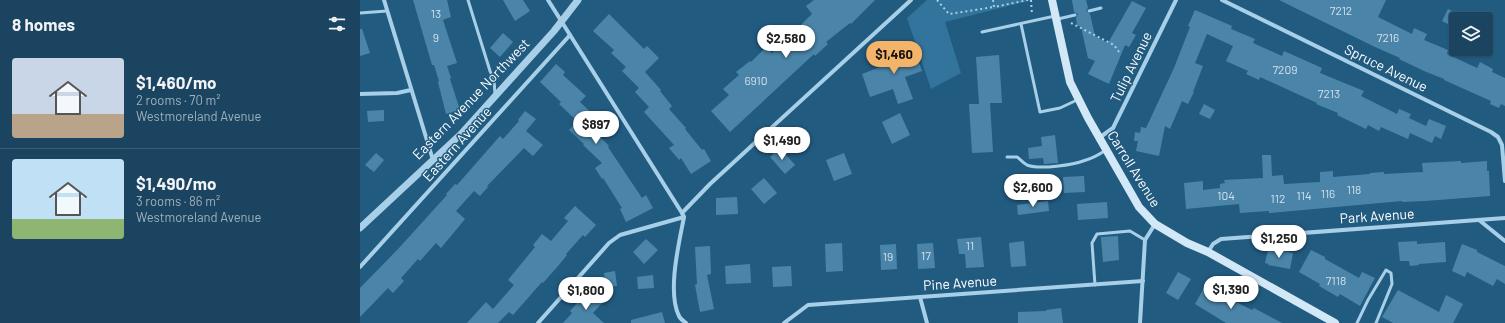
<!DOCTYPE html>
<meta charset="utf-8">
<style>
:root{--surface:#1a4460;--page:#274e69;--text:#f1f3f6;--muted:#9fb0bd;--line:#385c75;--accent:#f3b369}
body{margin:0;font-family:Barlow,sans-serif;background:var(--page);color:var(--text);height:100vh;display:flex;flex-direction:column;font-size:15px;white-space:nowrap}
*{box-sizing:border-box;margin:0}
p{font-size:13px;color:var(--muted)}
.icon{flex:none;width:22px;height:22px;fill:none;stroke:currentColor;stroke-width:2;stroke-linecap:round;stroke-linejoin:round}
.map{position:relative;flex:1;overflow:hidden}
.details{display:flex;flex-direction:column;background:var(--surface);width:360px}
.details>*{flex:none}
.tools{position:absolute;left:1089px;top:12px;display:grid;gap:8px}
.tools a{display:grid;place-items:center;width:44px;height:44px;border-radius:4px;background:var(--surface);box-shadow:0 1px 3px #0004,0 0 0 1px var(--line);font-size:20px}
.price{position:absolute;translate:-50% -34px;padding:0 9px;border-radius:14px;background:#fff;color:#222;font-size:13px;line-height:26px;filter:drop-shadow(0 1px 2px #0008)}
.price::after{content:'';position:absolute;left:50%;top:24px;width:12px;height:9px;margin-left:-6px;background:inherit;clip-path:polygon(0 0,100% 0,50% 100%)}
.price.current{background:var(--accent);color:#111}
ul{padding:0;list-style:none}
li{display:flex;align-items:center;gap:12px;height:100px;padding:0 12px}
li+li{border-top:1px solid var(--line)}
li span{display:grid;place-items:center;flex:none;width:112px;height:80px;border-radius:4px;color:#555}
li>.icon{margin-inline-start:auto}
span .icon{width:48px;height:48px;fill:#fffc;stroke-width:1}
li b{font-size:17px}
h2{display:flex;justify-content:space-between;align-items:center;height:48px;padding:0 12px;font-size:17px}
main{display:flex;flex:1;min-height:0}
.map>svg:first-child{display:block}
.green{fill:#32749c}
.building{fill:#4a85a9}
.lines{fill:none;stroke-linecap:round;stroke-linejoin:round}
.path{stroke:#a7cfe7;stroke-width:2;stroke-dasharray:2 3;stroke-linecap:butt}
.service{stroke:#a7cfe7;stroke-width:3}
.minor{stroke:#a7cfe7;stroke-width:4}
.tertiary{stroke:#a7cfe7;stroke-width:7}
.secondary{stroke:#d2e8f6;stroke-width:8}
.labels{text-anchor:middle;stroke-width:3;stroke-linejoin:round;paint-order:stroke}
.number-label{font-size:12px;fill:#d2e0ea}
.street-label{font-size:14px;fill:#fff;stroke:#225b80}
</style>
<main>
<section class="details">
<h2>8 homes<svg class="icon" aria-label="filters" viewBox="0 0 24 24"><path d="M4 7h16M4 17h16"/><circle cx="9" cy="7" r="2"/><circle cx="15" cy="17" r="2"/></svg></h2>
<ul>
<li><span style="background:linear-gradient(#c9d6e8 70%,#b9a48a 0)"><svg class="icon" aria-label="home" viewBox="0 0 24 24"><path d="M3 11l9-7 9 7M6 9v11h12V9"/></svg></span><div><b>$1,460/mo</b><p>2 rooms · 70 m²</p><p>Westmoreland Avenue</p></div></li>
<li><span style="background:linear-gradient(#bfe0f5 75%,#8fb573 0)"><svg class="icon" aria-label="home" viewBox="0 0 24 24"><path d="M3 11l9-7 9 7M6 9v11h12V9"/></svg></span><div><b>$1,490/mo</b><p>3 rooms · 86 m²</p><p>Westmoreland Avenue</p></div></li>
</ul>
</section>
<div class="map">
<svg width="1145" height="323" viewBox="0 0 1145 323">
<rect width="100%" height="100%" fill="#225b80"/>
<path class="green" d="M567,0H672L585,22L601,73L571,89L547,18Z"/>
<g class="building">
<path d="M53,0H87L91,17L83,20L97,63L87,66L91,78L90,79L100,110L86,114L78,82L79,81L74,65H72Z"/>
<path d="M143,0H163L170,11L155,21Z"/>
<path d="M454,0H515L491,24L490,23L466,42L468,44L455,56L454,54L370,132L351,111L369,95L363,89L379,75L376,72L390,61L391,62L406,47L412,53L452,14L446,6Z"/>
<path d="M712,0H726L728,8L726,11L730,14L735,36L748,43L772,1L786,8L772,33L776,35L769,47L765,45L749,84L728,74L735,61L728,58L721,27L717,25L716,18L718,14L714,12Z"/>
<path d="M919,0H1026L1018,17L1052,34L1054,28L1067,34L1064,40L1088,50L1087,54L1117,68L1120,62L1133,69L1132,72L1145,78V106L1141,104L1139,108L1130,104L1131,101L1084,80V79L1064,71L1039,59L1040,58L1015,47Z"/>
<path d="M1088,9L1096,13V28L1082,21Z"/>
<path d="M835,10L872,26L871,29L895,39L893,43L922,56L924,51L962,68L960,73L1004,91L1001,96L1037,114L1039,109L1051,114L1049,118L1066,126L1069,119L1086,126L1081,139L1075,136L1072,143L1050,133L1048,139L1021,127L1019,131L1008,125L1006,129L977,115L978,113L956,104L957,103L900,77L899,80L886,74L888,71L866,61L873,46L847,34L835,63L843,66L833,92H834L828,104L822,101L810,129L805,126L799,156L776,151L778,141H774L775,132L780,133L781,127L786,128L814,68L830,27L828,26Z"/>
<path d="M249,14L284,49L287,46L299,58L285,72L301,90L300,91L312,106L309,109L326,128L325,129L342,150L344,149L351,161L331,174L321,158L319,160L309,148L314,145L284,112L289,107L275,92L279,88L262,71L266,67L251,53L254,50L233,31Z"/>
<path d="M0,29H2L10,53L0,56Z"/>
<path d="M143,33L153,42L140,57L130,48Z"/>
<path d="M552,43L562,71L545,77L553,99L538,104L533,89L510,97L502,74L525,65L524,62L541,56L538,48Z"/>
<path d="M639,55L642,103H630L633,152L612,153L609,104H619L616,57Z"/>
<path d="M196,64L205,72L203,75L226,96L220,102L239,120L231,128L249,146L248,147L282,198L286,195L293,208L266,222L260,209L262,208L243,178L242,179L235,168L242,163L223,145L224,144L209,130L217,121L199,104L201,102L180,82Z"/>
<path d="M844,104L855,110L850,119L839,114Z"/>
<path d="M24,110V121L8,122L7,111Z"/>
<path d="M165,111L176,119L166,131L183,145L173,156L164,148L127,186L128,187L120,196L114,191L96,211L105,219L81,248L76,243L60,261L58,259L41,278L44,281L33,293L28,288L0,317V288L39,248L87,195L86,194L95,184L97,185L140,136L143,139L159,121L158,120Z"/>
<path d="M540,113L550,135L532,144L522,122Z"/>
<path d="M695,135L698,163L684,164L683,158L669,159L668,148L682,146L681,137Z"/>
<path d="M420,148L435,165L425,174L410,157Z"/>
<path d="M16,153L24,160L14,172L5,165Z"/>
<path d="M484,153L492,174L474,181L466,160Z"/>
<path d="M902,155H911L912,176L923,175L924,184L960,182V172L973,171V177L1010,174V173L1024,172V174L1063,172L1062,163L1101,161V163L1127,161V171H1129L1130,196L1065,201L1042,202V201L909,213V211L880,213L879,204L826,209L824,183L843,181V190L860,188V184L865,183L864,180L903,178Z"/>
<path d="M724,176L725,192L704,193L703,177Z"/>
<path d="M404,178L417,193L404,204L391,189Z"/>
<path d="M377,197L378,214L356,215V198Z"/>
<path d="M688,201L689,211L658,215L657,205Z"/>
<path d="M747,202L748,218L718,220L717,204Z"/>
<path d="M215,206L236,225L225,237L223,235L206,254L207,255L198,266L183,283L182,282L153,315L149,312L138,323H107L126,302L133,309L154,285L148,280L175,247L173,245L182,234L191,241L208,221L204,218Z"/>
<path d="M758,236L759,260L743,262L741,237Z"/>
<path d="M621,237L624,267L606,268L605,254H599L597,239Z"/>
<path d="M286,239L298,250L284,264L273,252Z"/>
<path d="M664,241L666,266L651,267L649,243Z"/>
<path d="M1057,241V244L1085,242L1086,262L1059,264V265L1050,266L1049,261H1040L1038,242Z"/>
<path d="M482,243L483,271L466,272L465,244Z"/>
<path d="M573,243L575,268L558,269L557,244Z"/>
<path d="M536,244L537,269L521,270L520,245Z"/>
<path d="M1102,244L1117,250V252L1145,266V284L1137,279L1133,286L1107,272L1105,277L1092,271Z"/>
<path d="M350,246L351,274L347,275L354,309L340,312L335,285L337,284L335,247Z"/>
<path d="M912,249L933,253L930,269L908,265L909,264L905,263L908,250L911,251Z"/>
<path d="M951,250L965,257V259L999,278L1002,272L1015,278L1000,306L980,294L978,297L959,286L960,284L939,272Z"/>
<path d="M390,264L391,283L366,284L365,266Z"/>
<path d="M431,266L432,286L413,287L412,267Z"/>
<path d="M255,271L257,286L246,287L244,273Z"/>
<path d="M818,272L831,279L818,300L806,293Z"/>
<path d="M293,275L294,288L278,289L277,277Z"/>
<path d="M845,286L869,301L870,299L892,310L894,308L922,323H866L835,304Z"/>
<path d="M1038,290L1079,312L1086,295L1103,304L1093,323H1033L1022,317Z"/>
<path d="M234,292L244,301L233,313L244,323H203L212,313L210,311L219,301L223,304Z"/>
<path d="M701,308L703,323H658V312L686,311V310Z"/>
<path d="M302,312L305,323H271V320Z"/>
</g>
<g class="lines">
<g class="path">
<path d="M577,0L589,14L634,7"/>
<path d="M633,0L634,7L668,0"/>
<path d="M671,0L672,15"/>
<path d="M711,23L754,45L759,52"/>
</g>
<g class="service">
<path d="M108,0L130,71L134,80L135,94"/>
<path d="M729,11L741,8"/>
<path d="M0,13L27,11"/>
<path d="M698,19L715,15"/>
<path d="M661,24L680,112L700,108L717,100"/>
<path d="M622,32L695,16"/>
<path d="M647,157H657C660,159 663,163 667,165C680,170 713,165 726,160C733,158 740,154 746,150"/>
<path d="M735,285L732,243L737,234L770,231L785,240"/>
<path d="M997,323L1008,300L1026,270L1031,273L1032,284L1016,323"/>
</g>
<g class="minor">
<path d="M24,0L73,160"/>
<path d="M188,0L322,213"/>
<path d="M862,0L1131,132L1138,137L1142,145L1145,181"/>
<path d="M0,94L37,93L51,90"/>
<path d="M739,138L753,128L816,0"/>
<path d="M1119,220L1145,241"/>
<path d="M848,252L853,244L861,239L1145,218"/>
<path d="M0,267L210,35"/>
<path d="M560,297L567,323"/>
<path d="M178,323L249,243L260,235L324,217"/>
<path d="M326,323C324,321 320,319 319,316C307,292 319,243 324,217L322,213L350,184L551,0"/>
<path d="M424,323L448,305L783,281"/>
<path d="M780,323L785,240L795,224"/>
</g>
<path class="tertiary" d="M0,228L101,134L194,31L218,0"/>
<path class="secondary" d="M692,0L710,82L728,118L779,207L795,224L827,243L848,252L975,323"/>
</g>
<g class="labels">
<g class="number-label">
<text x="981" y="15">7212</text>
<text x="76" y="18">13</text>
<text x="76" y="42">9</text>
<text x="1028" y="42">7216</text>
<text x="925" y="74">7209</text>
<text x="396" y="85">6910</text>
<text x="969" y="98">7213</text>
<text x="994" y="194">118</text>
<text x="968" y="198">116</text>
<text x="866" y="200">104</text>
<text x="944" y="200">114</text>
<text x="918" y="203">112</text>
<text x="610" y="250">11</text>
<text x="566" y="260">17</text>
<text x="528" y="261">19</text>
<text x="976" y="285">7118</text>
</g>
<g class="street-label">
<text transform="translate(771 67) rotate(-64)" y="5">Tulip Avenue</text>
<text transform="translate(1026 68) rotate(26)" y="5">Spruce Avenue</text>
<text transform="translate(111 99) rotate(-46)" y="5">Eastern Avenue Northwest</text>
<text transform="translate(97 144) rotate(-48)" y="5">Eastern Avenue</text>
<text transform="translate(774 169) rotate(58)" y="5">Carroll Avenue</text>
<text transform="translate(1017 216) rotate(-4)" y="5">Park Avenue</text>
<text transform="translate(600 283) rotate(-4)" y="5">Pine Avenue</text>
</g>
</g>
</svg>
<div class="tools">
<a><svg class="icon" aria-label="layers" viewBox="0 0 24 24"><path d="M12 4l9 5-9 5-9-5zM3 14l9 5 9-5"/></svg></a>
</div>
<b class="price" style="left:426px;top:59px">$2,580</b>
<b class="price current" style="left:534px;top:75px">$1,460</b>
<b class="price" style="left:236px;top:145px">$897</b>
<b class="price" style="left:422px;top:161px">$1,490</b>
<b class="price" style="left:673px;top:208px">$2,600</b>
<b class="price" style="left:919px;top:259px">$1,250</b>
<b class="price" style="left:871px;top:310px">$1,390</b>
<b class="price" style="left:226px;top:311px">$1,800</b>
</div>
</main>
